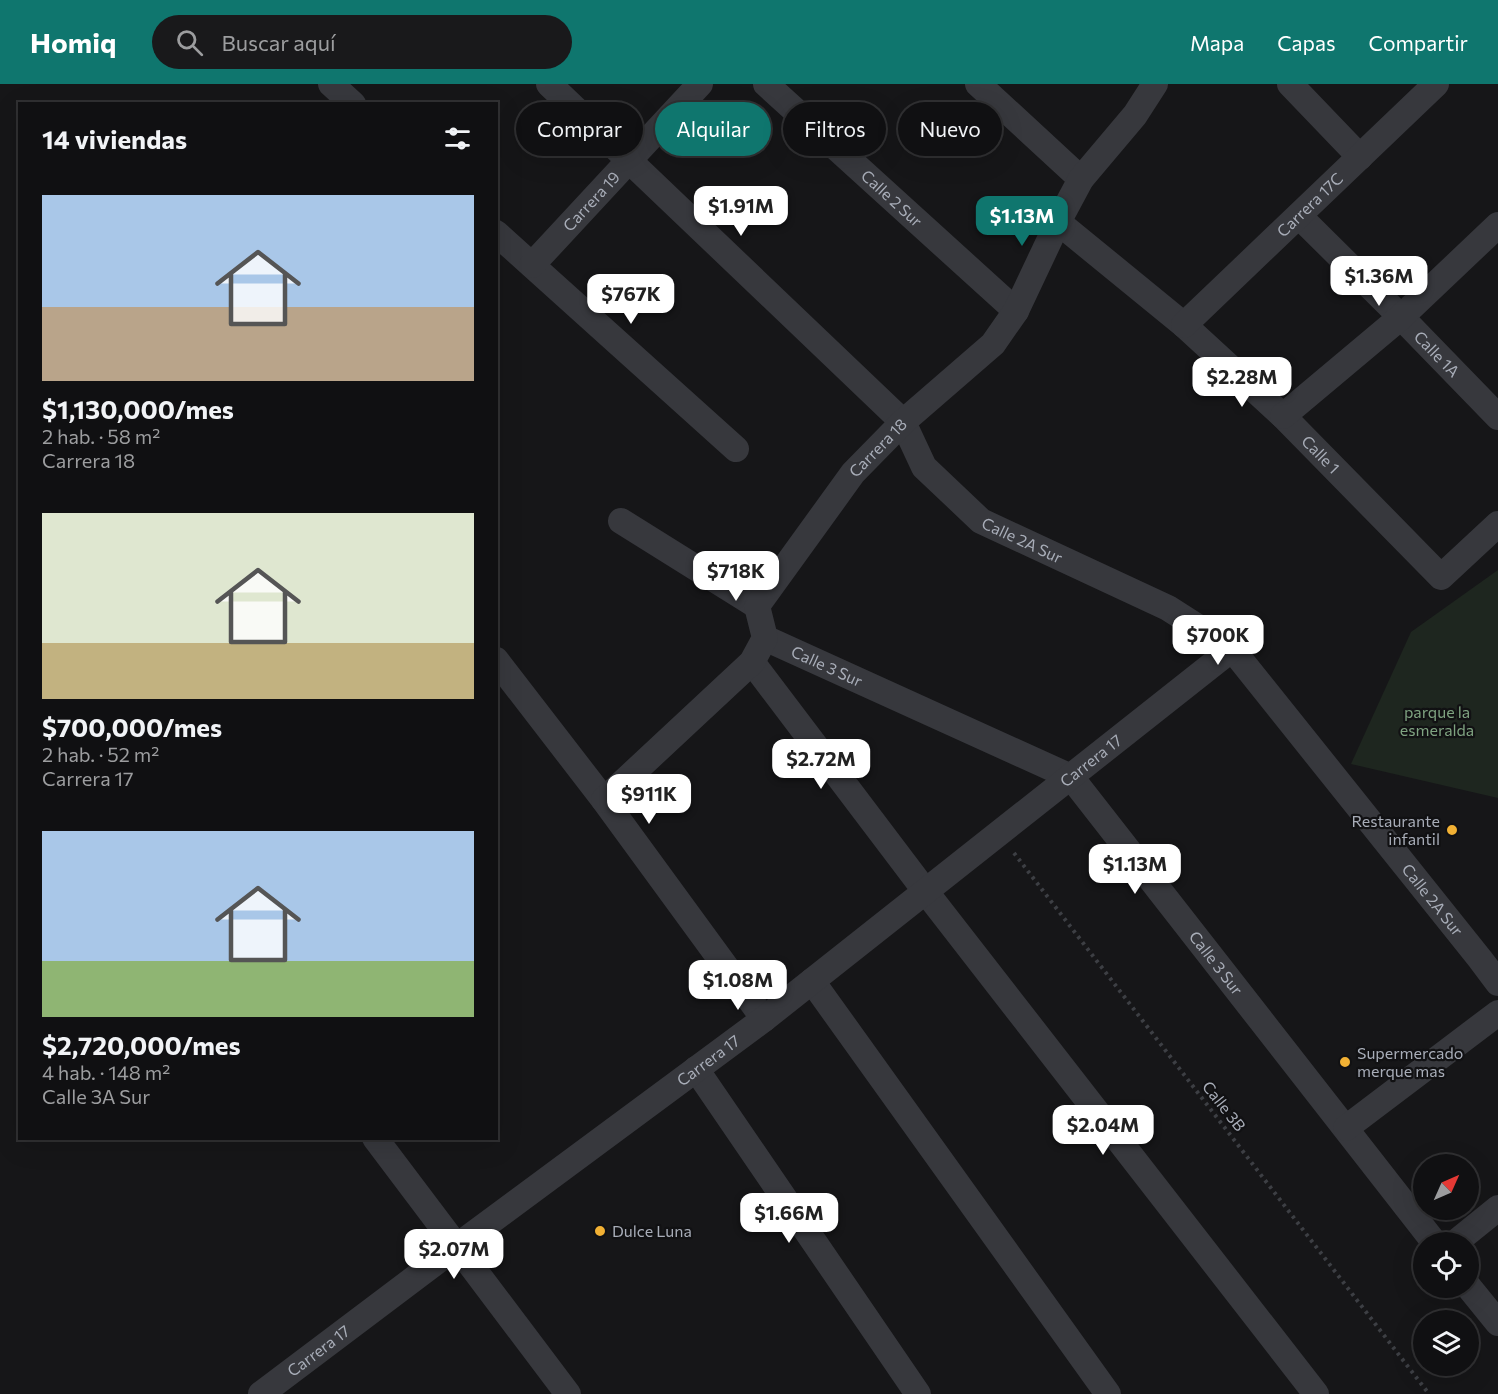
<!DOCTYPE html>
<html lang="es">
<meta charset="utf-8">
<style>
:root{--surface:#101012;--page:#19191b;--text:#f1f3f6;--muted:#9c9d9f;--line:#303032;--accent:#0f766e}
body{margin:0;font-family:Commissioner,sans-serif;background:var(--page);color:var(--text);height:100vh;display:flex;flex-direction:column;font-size:22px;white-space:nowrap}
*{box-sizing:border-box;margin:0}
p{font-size:20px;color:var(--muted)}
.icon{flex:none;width:33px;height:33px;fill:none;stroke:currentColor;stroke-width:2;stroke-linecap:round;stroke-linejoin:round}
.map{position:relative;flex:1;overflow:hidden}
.panel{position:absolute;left:18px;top:18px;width:480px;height:1038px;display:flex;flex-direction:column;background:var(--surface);border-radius:0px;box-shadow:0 6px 24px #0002,0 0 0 2px var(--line)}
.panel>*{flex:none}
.guide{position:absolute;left:516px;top:18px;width:570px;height:54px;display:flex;gap:12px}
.needle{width:39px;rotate:45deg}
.controls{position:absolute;left:1413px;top:1070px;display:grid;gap:12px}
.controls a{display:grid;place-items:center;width:66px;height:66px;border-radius:50%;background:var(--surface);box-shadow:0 6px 24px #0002,0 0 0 2px var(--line);font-size:30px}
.price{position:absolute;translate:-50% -51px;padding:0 14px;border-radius:12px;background:#fff;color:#222;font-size:20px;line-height:39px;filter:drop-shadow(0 2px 3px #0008)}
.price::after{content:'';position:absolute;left:50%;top:36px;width:18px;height:14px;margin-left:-9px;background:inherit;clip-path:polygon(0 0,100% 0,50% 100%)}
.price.active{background:var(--accent);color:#fff}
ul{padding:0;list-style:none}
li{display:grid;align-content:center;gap:12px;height:318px;padding:0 24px}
li span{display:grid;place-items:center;height:186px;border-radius:0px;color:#555}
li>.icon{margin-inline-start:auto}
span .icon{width:108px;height:108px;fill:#fffc;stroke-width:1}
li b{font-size:26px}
h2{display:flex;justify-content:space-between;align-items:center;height:72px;padding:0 24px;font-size:26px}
.tag{padding:0 21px;border-radius:27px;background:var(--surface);box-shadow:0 6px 24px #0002,0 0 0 2px var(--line);font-size:21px;line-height:54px}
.tag.active{background:var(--accent);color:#fff}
header{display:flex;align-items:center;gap:36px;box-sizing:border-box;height:84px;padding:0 30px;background:var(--accent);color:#fff}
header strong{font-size:28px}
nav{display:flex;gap:33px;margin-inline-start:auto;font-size:21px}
.search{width:420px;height:54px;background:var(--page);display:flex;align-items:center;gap:15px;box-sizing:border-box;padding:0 21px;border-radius:33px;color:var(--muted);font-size:22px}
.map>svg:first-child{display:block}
.green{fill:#1e261f}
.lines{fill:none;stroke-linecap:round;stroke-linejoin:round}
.path{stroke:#3d3f44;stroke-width:4;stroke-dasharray:3 4.5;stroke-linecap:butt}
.street{stroke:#37383d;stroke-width:26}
.poi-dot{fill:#f2b134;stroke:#111113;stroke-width:2}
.labels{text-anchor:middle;stroke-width:4.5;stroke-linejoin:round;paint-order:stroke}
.street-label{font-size:16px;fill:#a8adb8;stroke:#111113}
.park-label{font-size:16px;fill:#7fa381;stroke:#111113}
.poi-label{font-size:16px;fill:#a8adb8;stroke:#111113;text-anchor:start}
</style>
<header>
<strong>Homiq</strong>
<div class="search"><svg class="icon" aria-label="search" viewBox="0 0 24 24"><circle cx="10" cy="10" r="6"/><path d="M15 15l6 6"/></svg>Buscar aquí</div>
<nav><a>Mapa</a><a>Capas</a><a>Compartir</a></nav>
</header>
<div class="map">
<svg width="1498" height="1310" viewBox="0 0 1498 1310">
<rect width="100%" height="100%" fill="#161618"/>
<path class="green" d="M1498,486V714L1351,680L1411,548Z"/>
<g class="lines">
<path class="path" d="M1014,769L1429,1310"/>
<g class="street">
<path d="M331,0L353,20"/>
<path id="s1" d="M549,0L903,338L924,383L981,437L1168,524L1232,565L1480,875L1498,899"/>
<path id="s2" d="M766,0L1016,227"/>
<path d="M978,0L1081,95"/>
<path d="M1290,0L1360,73"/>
<path id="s3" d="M1299,132L1401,233L1498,333"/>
<path id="s4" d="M1058,138L1184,241L1283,332L1441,493L1498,440"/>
<path d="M496,149L736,365"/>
<path id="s5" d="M532,181L700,0"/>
<path id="s6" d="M1184,241L1436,0"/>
<path d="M1283,332L1401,233L1498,141"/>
<path d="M621,437L757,522"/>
<path id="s7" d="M765,554L1071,693L1434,1158"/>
<path d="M496,576L604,716L764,935"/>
<path d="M752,578L926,808L1316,1310"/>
<path id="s8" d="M604,716L752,578L765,554L757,522L853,389L903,338L993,260L1016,227L1058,138L1081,95L1135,31L1155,0"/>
<path d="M812,897L1108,1310"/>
<path d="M696,985L918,1310"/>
<path d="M1346,1044L1498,929"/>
<path d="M375,1054L568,1310"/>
<path d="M1456,1158L1498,1124"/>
<path d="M1468,1202L1498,1239"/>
<path id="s9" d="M261,1310L456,1163L764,935L1232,565"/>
</g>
</g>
<g class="poi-dot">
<circle cx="1452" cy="746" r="6"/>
<circle cx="1345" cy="978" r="6"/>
<circle cx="600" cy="1147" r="6"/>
</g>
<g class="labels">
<g class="street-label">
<text dy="6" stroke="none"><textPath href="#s2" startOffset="170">Calle 2 Sur</textPath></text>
<text dy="6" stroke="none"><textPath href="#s5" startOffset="87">Carrera 19</textPath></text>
<text dy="6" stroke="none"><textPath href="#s6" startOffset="174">Carrera 17C</textPath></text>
<text dy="6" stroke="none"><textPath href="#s3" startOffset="195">Calle 1A</textPath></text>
<text dy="6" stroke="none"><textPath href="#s8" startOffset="462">Carrera 18</textPath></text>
<text dy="6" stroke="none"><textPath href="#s4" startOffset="351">Calle 1</textPath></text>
<text dy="6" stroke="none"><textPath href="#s1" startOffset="663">Calle 2A Sur</textPath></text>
<text dy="6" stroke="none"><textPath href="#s7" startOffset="68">Calle 3 Sur</textPath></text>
<text dy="6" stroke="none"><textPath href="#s9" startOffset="1044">Carrera 17</textPath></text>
<text dy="6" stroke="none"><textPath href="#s1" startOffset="1221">Calle 2A Sur</textPath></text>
<text dy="6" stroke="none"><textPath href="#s7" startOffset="572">Calle 3 Sur</textPath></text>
<text dy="6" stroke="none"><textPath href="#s9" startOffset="558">Carrera 17</textPath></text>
<text transform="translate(1224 1022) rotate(52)" y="6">Calle 3B</text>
<text dy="6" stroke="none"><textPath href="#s9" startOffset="72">Carrera 17</textPath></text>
</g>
<g class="park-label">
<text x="1437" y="634">parque la<tspan x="1437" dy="18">esmeralda</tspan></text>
</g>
<g class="poi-label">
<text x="1440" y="743" text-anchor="end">Restaurante<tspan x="1440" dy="18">infantil</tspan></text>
<text x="1357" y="975">Supermercado<tspan x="1357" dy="18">merque mas</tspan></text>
<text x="612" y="1153">Dulce Luna</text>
</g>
</g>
</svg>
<div class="controls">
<a><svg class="needle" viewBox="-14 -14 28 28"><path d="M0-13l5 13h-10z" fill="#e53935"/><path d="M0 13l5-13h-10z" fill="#9c9d9f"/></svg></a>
<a><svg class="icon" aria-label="locate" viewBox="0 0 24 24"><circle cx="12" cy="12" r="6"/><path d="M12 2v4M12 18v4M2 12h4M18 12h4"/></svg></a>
<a><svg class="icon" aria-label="layers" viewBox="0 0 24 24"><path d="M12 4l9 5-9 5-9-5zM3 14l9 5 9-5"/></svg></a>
</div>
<b class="price" style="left:741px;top:153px">$1.91M</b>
<b class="price active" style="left:1022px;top:163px">$1.13M</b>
<b class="price" style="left:1379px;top:223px">$1.36M</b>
<b class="price" style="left:631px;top:241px">$767K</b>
<b class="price" style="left:1242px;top:324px">$2.28M</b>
<b class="price" style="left:736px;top:518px">$718K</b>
<b class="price" style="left:1218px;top:582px">$700K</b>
<b class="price" style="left:821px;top:706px">$2.72M</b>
<b class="price" style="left:649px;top:741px">$911K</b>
<b class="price" style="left:1135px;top:811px">$1.13M</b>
<b class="price" style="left:738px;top:927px">$1.08M</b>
<b class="price" style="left:1103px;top:1072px">$2.04M</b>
<b class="price" style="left:789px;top:1160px">$1.66M</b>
<b class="price" style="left:454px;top:1196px">$2.07M</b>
<div class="guide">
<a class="tag">Comprar</a>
<a class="tag active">Alquilar</a>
<a class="tag">Filtros</a>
<a class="tag">Nuevo</a>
</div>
<section class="panel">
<h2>14 viviendas<svg class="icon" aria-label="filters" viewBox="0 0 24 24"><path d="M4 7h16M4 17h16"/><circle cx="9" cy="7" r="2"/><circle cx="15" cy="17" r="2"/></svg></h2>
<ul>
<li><span style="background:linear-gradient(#a9c7e8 60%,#b9a48a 0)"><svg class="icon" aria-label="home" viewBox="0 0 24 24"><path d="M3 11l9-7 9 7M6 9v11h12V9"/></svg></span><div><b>$1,130,000/mes</b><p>2 hab. · 58 m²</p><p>Carrera 18</p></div></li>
<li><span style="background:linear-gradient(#dfe7d0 70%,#c2b280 0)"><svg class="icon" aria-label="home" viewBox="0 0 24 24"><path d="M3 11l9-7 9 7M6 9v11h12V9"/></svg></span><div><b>$700,000/mes</b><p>2 hab. · 52 m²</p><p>Carrera 17</p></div></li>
<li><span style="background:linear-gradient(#a9c7e8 70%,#8fb573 0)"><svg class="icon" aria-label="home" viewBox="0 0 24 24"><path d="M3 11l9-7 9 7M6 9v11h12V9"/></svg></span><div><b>$2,720,000/mes</b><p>4 hab. · 148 m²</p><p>Calle 3A Sur</p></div></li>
</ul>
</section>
</div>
